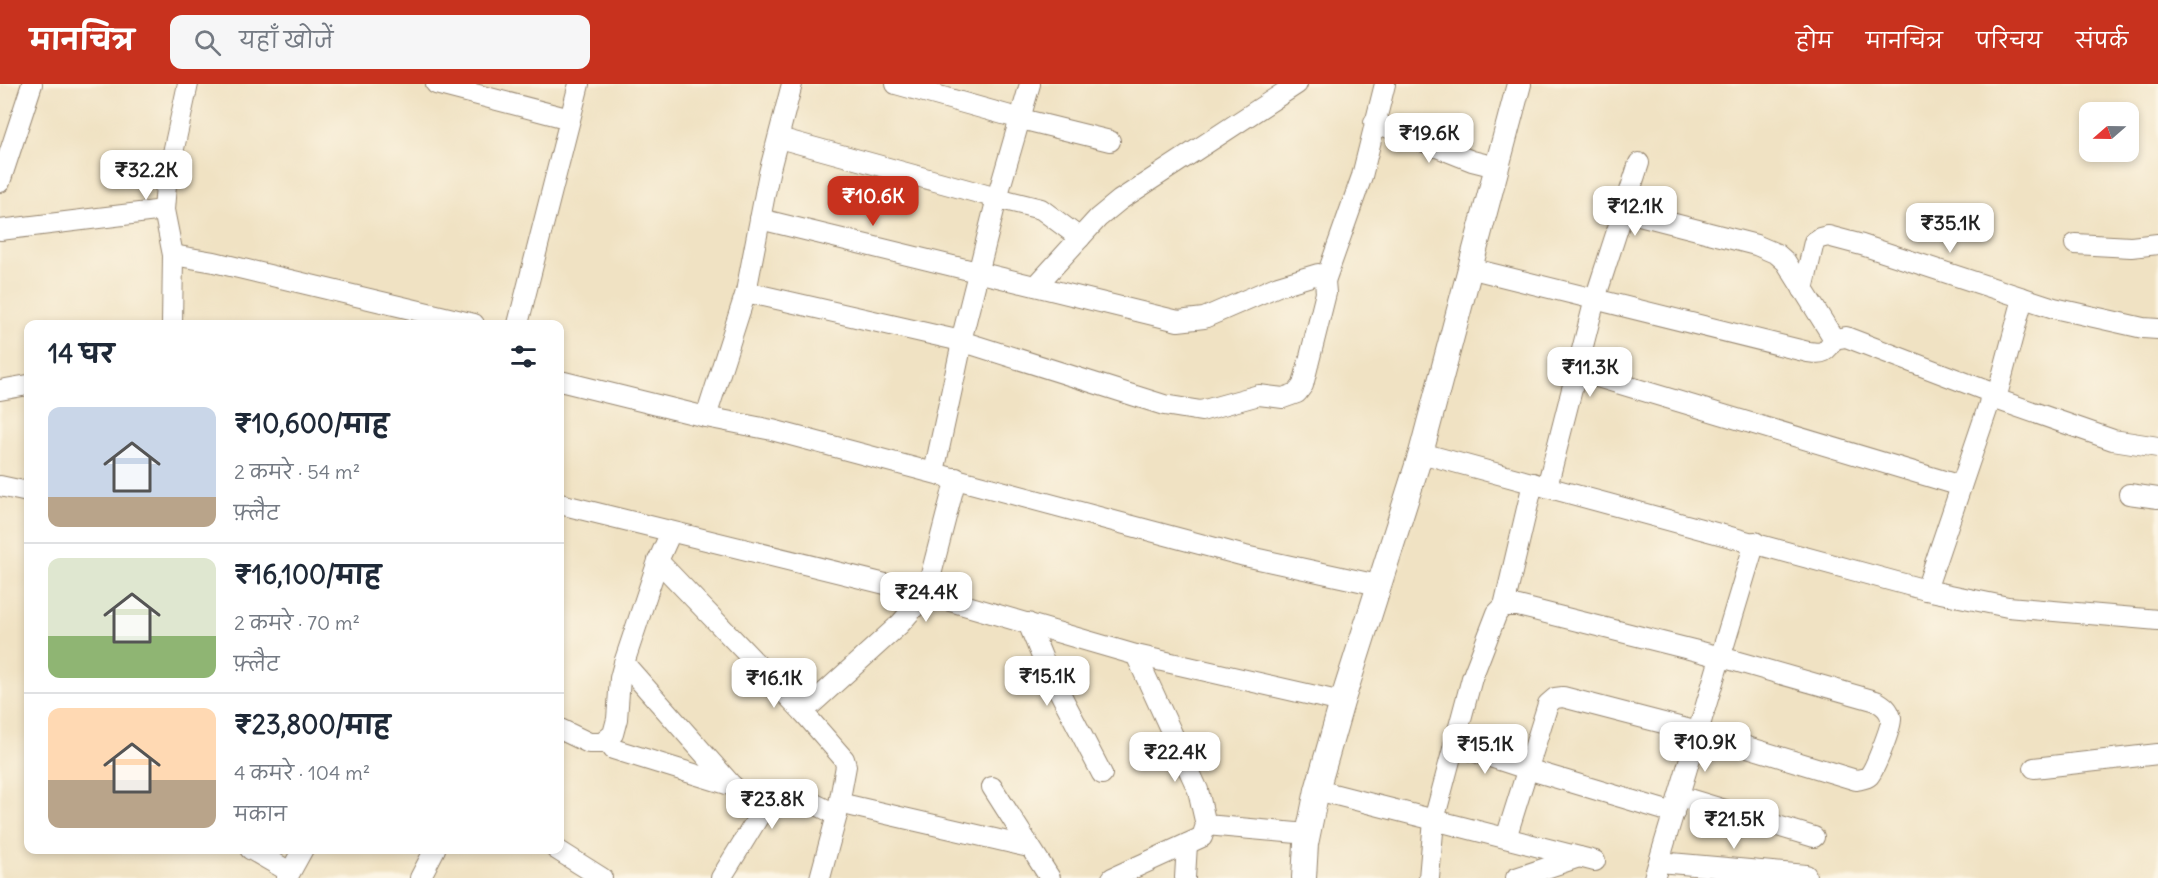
<!DOCTYPE html>
<html lang="hi">
<meta charset="utf-8">
<style>
:root{--surface:#fff;--page:#f6f6f7;--text:#1f2937;--muted:#747a83;--line:#e0e1e3;--accent:#c8321e}
body{margin:0;font-family:Delius,"Playpen Sans Deva",sans-serif;background:var(--page);color:var(--text);height:100vh;display:flex;flex-direction:column;font-size:22px;white-space:nowrap}
*{box-sizing:border-box;margin:0}
p{font-size:20px;color:var(--muted)}
.icon{flex:none;width:33px;height:33px;fill:none;stroke:currentColor;stroke-width:2;stroke-linecap:round;stroke-linejoin:round}
.map{position:relative;flex:1;overflow:hidden}
.sheet{position:absolute;left:24px;top:236px;width:540px;height:534px;display:flex;flex-direction:column;background:var(--surface);border-radius:12px;box-shadow:0 3px 9px #0003}
.sheet>*{flex:none}
.needle{width:39px;rotate:250deg}
.fabs{position:absolute;left:2079px;top:18px;display:grid;gap:12px}
.fabs a{display:grid;place-items:center;width:60px;height:60px;border-radius:12px;background:var(--surface);box-shadow:0 3px 9px #0003;font-size:30px}
.price{position:absolute;translate:-50% -51px;padding:0 14px;border-radius:12px;background:#fff;color:#222;font-size:20px;line-height:39px;filter:drop-shadow(0 2px 3px #0008)}
.price::after{content:'';position:absolute;left:50%;top:36px;width:18px;height:14px;margin-left:-9px;background:inherit;clip-path:polygon(0 0,100% 0,50% 100%)}
.price.on{background:var(--accent);color:#fff}
ul{padding:0;list-style:none}
li{display:flex;align-items:center;gap:18px;height:150px;padding:0 24px}
li+li{border-top:2px solid var(--line)}
li span{display:grid;place-items:center;flex:none;width:168px;height:120px;border-radius:12px;color:#555}
li>.icon{margin-inline-start:auto}
span .icon{width:72px;height:72px;fill:#fffc;stroke-width:1}
li b{font-size:26px}
h2{display:flex;justify-content:space-between;align-items:center;height:72px;padding:0 24px;font-size:26px}
header{display:flex;align-items:center;gap:36px;box-sizing:border-box;height:84px;padding:0 30px;background:var(--accent);color:#fff}
header strong{font-size:28px}
nav{display:flex;gap:33px;margin-inline-start:auto;font-size:21px}
.search{width:420px;height:54px;background:var(--page);display:flex;align-items:center;gap:15px;box-sizing:border-box;padding:0 21px;border-radius:12px;color:var(--muted);font-size:22px}
.map>svg:first-child{display:block}
.lines{fill:none;stroke-linecap:round;stroke-linejoin:round}
.minor-casing{stroke:#968670;stroke-width:22}
.tertiary-casing{stroke:#968670;stroke-width:26}
.minor{stroke:#fff;stroke-width:20}
.tertiary{stroke:#fff;stroke-width:24}
</style>
<header>
<strong>मानचित्र</strong>
<div class="search"><svg class="icon" aria-label="search" viewBox="0 0 24 24"><circle cx="10" cy="10" r="6"/><path d="M15 15l6 6"/></svg>यहाँ खोजें</div>
<nav><a>होम</a><a>मानचित्र</a><a>परिचय</a><a>संपर्क</a></nav>
</header>
<div class="map">
<svg width="2158" height="794" viewBox="0 0 2158 794">
<rect width="100%" height="100%" fill="#fcf5e5"/>
<filter id="ink" filterUnits="userSpaceOnUse"><feTurbulence type="fractalNoise" baseFrequency=".0167" numOctaves="2"/><feDisplacementMap in="SourceGraphic" scale="12" xChannelSelector="R" yChannelSelector="G"/><feConvolveMatrix kernelMatrix="1 2 1 2 8 2 1 2 1" color-interpolation-filters="sRGB"/></filter>
<filter id="wash" filterUnits="userSpaceOnUse"><feTurbulence type="fractalNoise" baseFrequency=".008" numOctaves="4" result="noise"/><feDisplacementMap in="SourceGraphic" scale="24" xChannelSelector="R" yChannelSelector="G"/><feGaussianBlur stdDeviation="1.35" result="paint"/><feColorMatrix in="noise" values="0 0 0 0 0 0 0 0 0 0 0 0 0 0 0 0 0 1.4 0 .05"/><feComposite in="paint" operator="in"/></filter>
<g filter="url(#wash)">
<rect width="100%" height="100%" fill="#f0e2c3"/>
</g>
<g filter="url(#ink)">
<g class="lines">
<g class="minor-casing">
<g id="minor">
<path d="M436,0L570,35"/>
<path d="M896,0L1021,35L1110,57"/>
<path d="M1374,38L1472,77L1496,83"/>
<path d="M779,54L997,114L1041,125L1080,154"/>
<path d="M0,98L32,0"/>
<path d="M1624,127L1756,161L1777,170L1786,178L1834,255"/>
<path d="M0,146L164,126"/>
<path d="M2075,160L2131,163L2158,160"/>
<path d="M173,171L214,178L474,240"/>
<path d="M1469,184L1808,268C1824,270 1825,269 1834,255L1846,253L1987,307L1990,313L1989,320L1926,506"/>
<path d="M1325,197L1362,92L1385,0"/>
<path d="M1036,202L1098,134L1120,116L1297,0"/>
<path d="M1803,206L1814,158L1820,154L1828,152L1862,161L2054,224L2143,244L2158,245"/>
<path d="M746,208L961,257L1164,321L1201,327L1259,311L1283,314L1297,309L1303,301L1326,209L1325,197L1318,190L1278,202L1204,234L1178,237L760,135"/>
<path d="M172,240L173,171L164,126L166,101L188,0"/>
<path d="M518,240L579,0"/>
<path d="M1577,287L1961,402"/>
<path d="M560,297L706,333L772,346L1245,472L1378,501"/>
<path d="M0,306L28,301"/>
<path d="M1990,313L2113,356L2158,363"/>
<path d="M1996,315L2023,214"/>
<path d="M706,333L746,208L769,89L792,0"/>
<path d="M1421,369L1926,506L2008,523L2158,536"/>
<path d="M934,388L960,268L961,257L997,114L1030,0"/>
<path d="M0,402L28,408"/>
<path d="M1547,403L1595,215L1639,79"/>
<path d="M2129,410L2158,414"/>
<path d="M560,420L926,510L1136,571L1342,618"/>
<path d="M658,477L803,628L844,675L846,682L837,731L820,794"/>
<path d="M1504,522L1533,399"/>
<path d="M1028,539L1045,580L1102,690"/>
<path d="M624,579L759,732"/>
<path d="M803,628L900,540L926,510L956,394"/>
<path d="M560,645L589,659H602L613,650L617,635L620,594L624,579L658,477L671,448"/>
<path d="M1454,661L1527,685L1674,729"/>
<path d="M613,665L733,702"/>
<path d="M2034,684L2158,670"/>
<path d="M992,703L1050,794"/>
<path d="M1317,706L1595,777"/>
<path d="M1679,712L1814,753"/>
<path d="M839,719L1029,763"/>
<path d="M1206,741L1308,750"/>
<path d="M250,765L290,788"/>
<path d="M556,765L602,794"/>
<path d="M1659,778L1806,791"/>
<path d="M287,794L303,765"/>
<path d="M420,794L435,765"/>
<path d="M721,794L759,732L773,717L785,712H799L837,731"/>
<path d="M1112,794L1202,753L1206,741L1198,706L1136,571"/>
<path d="M1185,794L1187,760"/>
<path d="M1429,794L1434,736L1472,594L1497,529L1504,522H1518L1721,573L1876,617C1883,621 1889,625 1891,634C1892,642 1875,685 1869,692C1866,695 1860,695 1856,696L1698,648L1563,613L1555,614L1548,620L1506,754"/>
<path d="M1516,794L1579,773"/>
<path d="M1654,794L1755,458"/>
</g>
</g>
<g class="tertiary-casing">
<path id="tertiary" d="M1304,794L1306,760L1317,706L1342,618L1421,369L1519,0"/>
</g>
<use href="#minor" class="minor"/>
<use href="#tertiary" class="tertiary"/>
</g>
</g>
</svg>
<div class="fabs">
<a><svg class="needle" viewBox="-14 -14 28 28"><path d="M0-13l5 13h-10z" fill="#e53935"/><path d="M0 13l5-13h-10z" fill="#747a83"/></svg></a>
</div>
<b class="price" style="left:1429px;top:80px">₹19.6K</b>
<b class="price" style="left:146px;top:117px">₹32.2K</b>
<b class="price on" style="left:873px;top:143px">₹10.6K</b>
<b class="price" style="left:1635px;top:153px">₹12.1K</b>
<b class="price" style="left:1950px;top:170px">₹35.1K</b>
<b class="price" style="left:1590px;top:314px">₹11.3K</b>
<b class="price" style="left:926px;top:539px">₹24.4K</b>
<b class="price" style="left:1047px;top:623px">₹15.1K</b>
<b class="price" style="left:774px;top:625px">₹16.1K</b>
<b class="price" style="left:1705px;top:689px">₹10.9K</b>
<b class="price" style="left:1485px;top:691px">₹15.1K</b>
<b class="price" style="left:1175px;top:699px">₹22.4K</b>
<b class="price" style="left:772px;top:746px">₹23.8K</b>
<b class="price" style="left:1734px;top:766px">₹21.5K</b>
<section class="sheet">
<h2>14 घर<svg class="icon" aria-label="filters" viewBox="0 0 24 24"><path d="M4 7h16M4 17h16"/><circle cx="9" cy="7" r="2"/><circle cx="15" cy="17" r="2"/></svg></h2>
<ul>
<li><span style="background:linear-gradient(#c9d6e8 75%,#b9a48a 0)"><svg class="icon" aria-label="home" viewBox="0 0 24 24"><path d="M3 11l9-7 9 7M6 9v11h12V9"/></svg></span><div><b>₹10,600/माह</b><p>2 कमरे · 54 m²</p><p>फ़्लैट</p></div></li>
<li><span style="background:linear-gradient(#dfe7d0 65%,#8fb573 0)"><svg class="icon" aria-label="home" viewBox="0 0 24 24"><path d="M3 11l9-7 9 7M6 9v11h12V9"/></svg></span><div><b>₹16,100/माह</b><p>2 कमरे · 70 m²</p><p>फ़्लैट</p></div></li>
<li><span style="background:linear-gradient(#ffd9b3 60%,#b9a48a 0)"><svg class="icon" aria-label="home" viewBox="0 0 24 24"><path d="M3 11l9-7 9 7M6 9v11h12V9"/></svg></span><div><b>₹23,800/माह</b><p>4 कमरे · 104 m²</p><p>मकान</p></div></li>
</ul>
</section>
</div>
